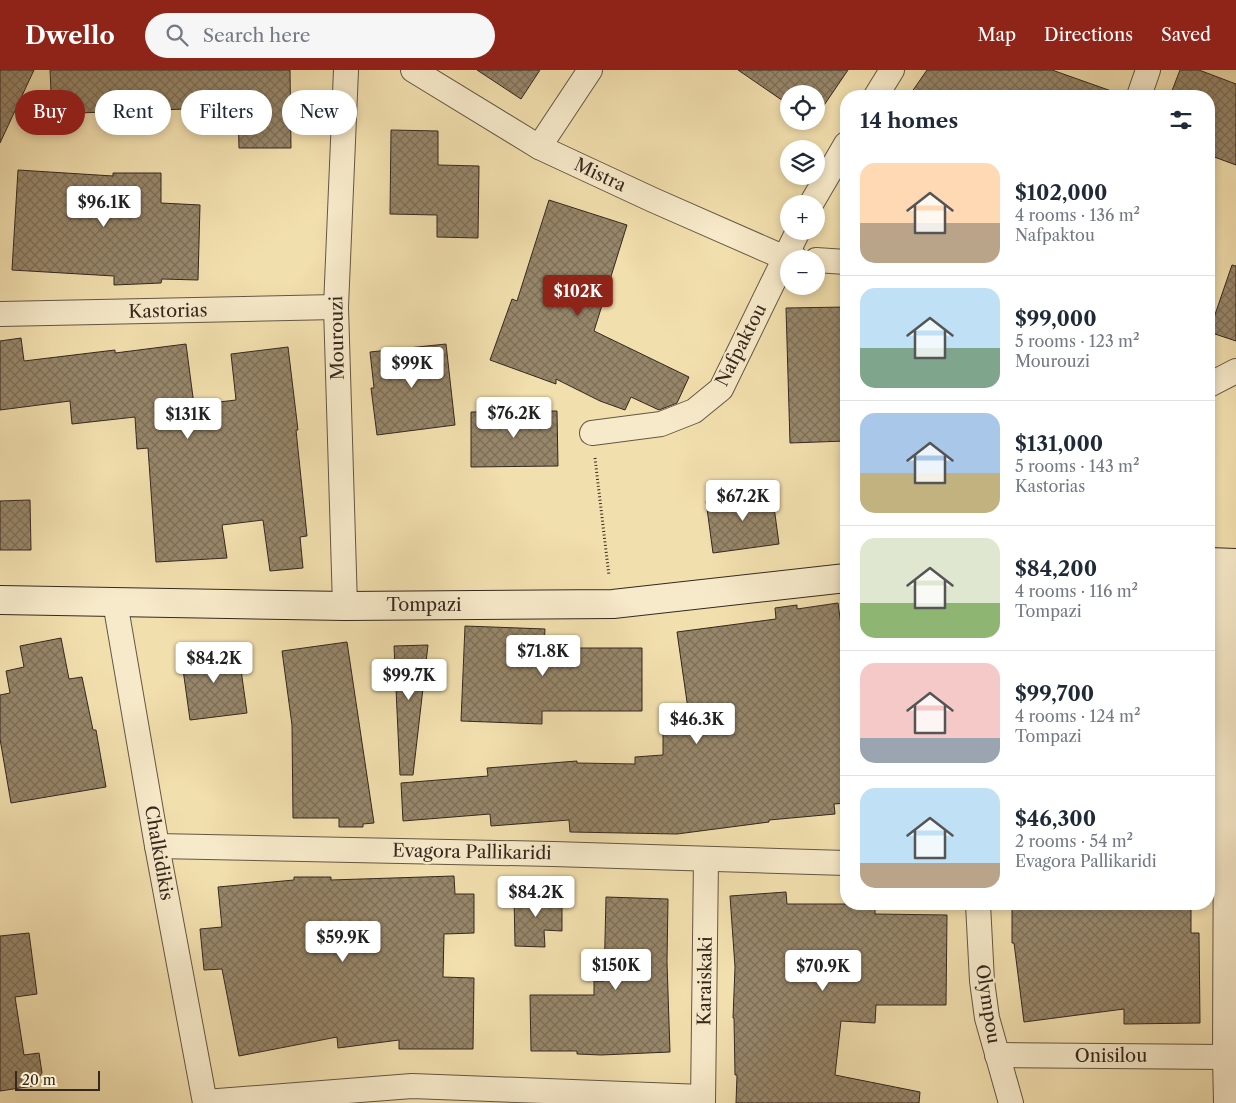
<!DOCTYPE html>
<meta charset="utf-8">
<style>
:root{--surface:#fff;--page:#f6f6f7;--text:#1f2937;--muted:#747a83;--line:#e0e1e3;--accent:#8f2418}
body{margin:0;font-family:"Libre Caslon Text",serif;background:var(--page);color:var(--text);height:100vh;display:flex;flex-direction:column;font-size:19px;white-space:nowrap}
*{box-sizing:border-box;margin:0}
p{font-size:16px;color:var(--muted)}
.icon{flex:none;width:28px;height:28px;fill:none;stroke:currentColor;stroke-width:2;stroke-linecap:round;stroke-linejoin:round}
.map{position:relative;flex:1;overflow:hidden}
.drawer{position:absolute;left:840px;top:20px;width:375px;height:820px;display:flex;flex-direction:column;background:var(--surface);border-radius:20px;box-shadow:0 2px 8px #0003}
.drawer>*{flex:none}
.hud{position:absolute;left:15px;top:20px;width:475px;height:45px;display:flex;gap:10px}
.controls{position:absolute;left:780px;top:15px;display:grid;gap:10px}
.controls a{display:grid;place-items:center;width:45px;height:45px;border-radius:50%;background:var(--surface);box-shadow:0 2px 8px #0003;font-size:25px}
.scale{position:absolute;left:15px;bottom:12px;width:85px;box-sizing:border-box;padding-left:5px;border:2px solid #342820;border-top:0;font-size:14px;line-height:18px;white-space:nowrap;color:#342820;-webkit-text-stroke:4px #f7eaca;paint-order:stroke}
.price{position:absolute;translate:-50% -42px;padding:0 11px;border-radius:5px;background:#fff;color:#222;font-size:16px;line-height:32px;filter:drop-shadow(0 1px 2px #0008)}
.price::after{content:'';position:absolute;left:50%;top:30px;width:15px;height:11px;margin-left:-8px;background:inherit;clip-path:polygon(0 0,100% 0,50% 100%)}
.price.active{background:var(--accent);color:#fff}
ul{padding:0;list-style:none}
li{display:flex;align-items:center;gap:15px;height:125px;padding:0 20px}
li+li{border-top:1px solid var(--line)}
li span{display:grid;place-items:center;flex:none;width:140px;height:100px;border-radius:15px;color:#555}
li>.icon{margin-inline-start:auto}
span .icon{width:60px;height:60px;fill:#fffc;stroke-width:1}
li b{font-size:21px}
h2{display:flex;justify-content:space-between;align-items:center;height:60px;padding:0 20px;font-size:21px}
.tag{padding:0 18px;border-radius:22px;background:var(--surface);box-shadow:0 2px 8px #0003;font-size:18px;line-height:45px}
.tag.active{background:var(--accent);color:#fff}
header{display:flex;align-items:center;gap:30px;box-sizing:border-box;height:70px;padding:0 25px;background:var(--accent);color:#fff}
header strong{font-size:24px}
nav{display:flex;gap:28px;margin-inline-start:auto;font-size:18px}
.search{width:350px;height:45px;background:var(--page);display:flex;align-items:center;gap:12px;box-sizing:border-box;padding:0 18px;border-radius:28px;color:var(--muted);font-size:19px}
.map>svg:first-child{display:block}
.building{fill:url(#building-cross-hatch);stroke:#342820}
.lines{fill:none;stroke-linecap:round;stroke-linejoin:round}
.street-casing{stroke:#645644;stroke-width:26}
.secondary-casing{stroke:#342820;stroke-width:30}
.path{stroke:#342820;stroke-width:3;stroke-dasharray:1 2.5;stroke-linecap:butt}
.street{stroke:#f7eaca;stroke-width:24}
.secondary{stroke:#f7eaca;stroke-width:28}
.labels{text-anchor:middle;stroke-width:4.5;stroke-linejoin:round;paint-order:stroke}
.street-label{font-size:18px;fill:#342820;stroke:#f7eaca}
</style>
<header>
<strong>Dwello</strong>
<div class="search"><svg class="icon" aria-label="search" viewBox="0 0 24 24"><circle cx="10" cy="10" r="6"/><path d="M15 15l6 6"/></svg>Search here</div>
<nav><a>Map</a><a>Directions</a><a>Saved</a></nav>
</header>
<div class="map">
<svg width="1236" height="1033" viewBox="0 0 1236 1033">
<defs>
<pattern id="building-cross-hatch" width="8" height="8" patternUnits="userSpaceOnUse" patternTransform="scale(1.25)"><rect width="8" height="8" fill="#97876a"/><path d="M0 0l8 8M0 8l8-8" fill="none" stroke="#7c6e57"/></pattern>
</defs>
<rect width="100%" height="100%" fill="#f2dfae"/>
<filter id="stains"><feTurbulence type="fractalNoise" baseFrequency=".004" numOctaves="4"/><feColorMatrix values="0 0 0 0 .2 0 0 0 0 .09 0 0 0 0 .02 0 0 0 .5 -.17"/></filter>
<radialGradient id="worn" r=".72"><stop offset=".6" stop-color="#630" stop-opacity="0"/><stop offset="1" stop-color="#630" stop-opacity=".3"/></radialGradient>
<g class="building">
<path d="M0,0H34L0,73Z"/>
<path d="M50,0H290L291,78H239L238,37L52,44Z"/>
<path d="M477,0H540L521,29Z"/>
<path d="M738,0H848L816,47V24H789V35Z"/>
<path d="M927,0H1052L1117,23L1116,26H909Z"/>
<path d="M1180,0H1199L1236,14V95L1209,85V26H1170Z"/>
<path d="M391,60L438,61V95L479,96L478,168L437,167V145L390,144Z"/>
<path d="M18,100L113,106V103H161V133L200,135L198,210L162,209L161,213L114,215V206L12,200Z"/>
<path d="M549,130L627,155L594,261L689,307L677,333L659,340L631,327L625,340L600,331L556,309V314L490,290L512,229L517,231Z"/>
<path d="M1232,195L1236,196V271L1209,262Z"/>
<path d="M846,237V371L790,373L786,238Z"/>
<path d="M21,268L24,291L115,280V283L186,274L194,335L236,330L231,284L288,277L298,360H296L307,466L300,467L303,498L270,501L263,450L222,455L227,488L156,492L148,378L137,379L135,347L72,354L70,331L0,340V271Z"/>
<path d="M446,274L455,355L377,365L371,318H374L370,282Z"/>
<path d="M557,341L558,396L471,397V342Z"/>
<path d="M772,422L779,474L713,483L706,431Z"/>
<path d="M30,430L31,480H0V431Z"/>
<path d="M838,533L846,592V652L843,653L846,693V733L834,734L835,744L769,750V752L677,764L570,762L569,750L491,756L490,744L403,751L401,713L488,706L487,698L577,691V693L635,694V687L663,685V660H691L677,562L776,549L775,538L797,535V539Z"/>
<path d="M465,556L545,559L544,578H642V641H542V654L461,651Z"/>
<path d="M61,568L69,609L82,607L93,660H96L106,717L11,733L0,669V625L10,623L6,601L24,597L20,576Z"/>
<path d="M347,572L374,753L363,754V757H339V748H293L292,655L282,581Z"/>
<path d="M428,575L413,705H400L394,576Z"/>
<path d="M238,578L247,643L190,650L181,585Z"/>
<path d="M454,806L455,824H474V863L444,864L443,907L474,908L473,979H399V970L338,978L337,967L239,986L222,899L204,900L200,859L222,857L218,817L294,810V807H331V810Z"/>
<path d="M786,822L787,834H875V844L947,845L946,935H876L875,953L841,951L835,1005L920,1022L919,1033H736L737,1005H735L734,948H733L735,897L730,826Z"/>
<path d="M514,825H562V861L544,860L545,877L515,876Z"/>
<path d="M606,827L668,829L667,892L670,982L601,985L577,984V981H531L530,925H594V911H604Z"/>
<path d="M1012,834H1191V863H1199L1200,953L1124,954V939L1024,952L1014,873H1012Z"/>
<path d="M29,863L37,924L15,927L24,985L39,983L42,1003L33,1016L0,1021V866Z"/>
</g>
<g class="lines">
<g class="street-casing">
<g id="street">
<path d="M413,0L539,77L653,130L785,188L796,189"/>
<path d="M876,26L892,0"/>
<path d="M1139,26L1148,0"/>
<path d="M539,77L590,0"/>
<path d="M811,134L846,74"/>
<path d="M816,190L846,192"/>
<path d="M0,244L336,237"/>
<path d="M1209,315L1236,301"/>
<path d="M592,363L661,354L694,341L721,319L798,161"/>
<path d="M115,532L157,776L205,1033"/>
<path d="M345,536L336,237L346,0"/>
<path d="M157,776L553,784L846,793"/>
<path d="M978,834L982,911L987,948L1011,1033"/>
<path d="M997,985L1225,987"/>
<path d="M205,1032L412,1016L703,1027"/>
<path d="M703,1033L706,789"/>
<path d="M1226,1033L1225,987L1227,493"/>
</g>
</g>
<g class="secondary-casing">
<g id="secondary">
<path d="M1209,492L1236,493"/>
<path d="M0,530L345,536L613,534L846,508"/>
</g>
</g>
<path class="path" d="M595,388L609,506"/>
<use href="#street" class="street"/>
<use href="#secondary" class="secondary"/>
</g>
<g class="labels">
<g class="street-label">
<text transform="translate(600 105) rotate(25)" y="6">Mistra</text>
<text transform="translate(168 241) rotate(-1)" y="6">Kastorias</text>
<text transform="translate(337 268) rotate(-91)" y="6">Mourouzi</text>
<text transform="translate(741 275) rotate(-63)" y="6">Nafpaktou</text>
<text x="424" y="541">Tompazi</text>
<text transform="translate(472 782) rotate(1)" y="6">Evagora Pallikaridi</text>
<text transform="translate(159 783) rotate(80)" y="6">Chalkidikis</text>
<text transform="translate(705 911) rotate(-89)" y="6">Karaiskaki</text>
<text transform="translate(988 934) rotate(81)" y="6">Olympou</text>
<text x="1111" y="992">Onisilou</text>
</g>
</g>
<rect width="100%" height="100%" filter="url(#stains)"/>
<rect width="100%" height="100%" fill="url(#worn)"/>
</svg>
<div class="controls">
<a><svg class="icon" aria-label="locate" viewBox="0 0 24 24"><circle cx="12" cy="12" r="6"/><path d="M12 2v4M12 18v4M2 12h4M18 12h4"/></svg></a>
<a><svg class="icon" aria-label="layers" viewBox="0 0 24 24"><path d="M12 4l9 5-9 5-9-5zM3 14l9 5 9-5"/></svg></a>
<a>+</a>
<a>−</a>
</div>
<div class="scale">20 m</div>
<b class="price" style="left:104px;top:158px">$96.1K</b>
<b class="price active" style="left:578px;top:247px">$102K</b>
<b class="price" style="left:412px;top:319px">$99K</b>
<b class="price" style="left:514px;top:369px">$76.2K</b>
<b class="price" style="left:188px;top:370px">$131K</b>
<b class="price" style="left:743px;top:452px">$67.2K</b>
<b class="price" style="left:543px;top:607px">$71.8K</b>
<b class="price" style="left:214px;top:614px">$84.2K</b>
<b class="price" style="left:409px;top:631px">$99.7K</b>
<b class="price" style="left:697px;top:675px">$46.3K</b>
<b class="price" style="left:536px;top:848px">$84.2K</b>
<b class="price" style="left:343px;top:893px">$59.9K</b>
<b class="price" style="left:616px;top:921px">$150K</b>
<b class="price" style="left:823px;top:922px">$70.9K</b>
<div class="hud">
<a class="tag active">Buy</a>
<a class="tag">Rent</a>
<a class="tag">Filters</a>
<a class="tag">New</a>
</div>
<section class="drawer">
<h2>14 homes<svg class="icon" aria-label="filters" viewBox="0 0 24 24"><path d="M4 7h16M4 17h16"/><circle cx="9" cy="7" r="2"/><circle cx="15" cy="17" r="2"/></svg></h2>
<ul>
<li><span style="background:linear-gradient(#ffd9b3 60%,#b9a48a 0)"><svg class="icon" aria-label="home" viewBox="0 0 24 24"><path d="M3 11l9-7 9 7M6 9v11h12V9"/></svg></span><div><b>$102,000</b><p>4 rooms · 136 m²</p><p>Nafpaktou</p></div></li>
<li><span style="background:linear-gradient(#bfe0f5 60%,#7fa58c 0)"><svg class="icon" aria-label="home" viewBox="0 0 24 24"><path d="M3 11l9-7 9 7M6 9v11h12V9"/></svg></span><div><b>$99,000</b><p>5 rooms · 123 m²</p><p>Mourouzi</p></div></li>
<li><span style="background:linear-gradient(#a9c7e8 60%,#c2b280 0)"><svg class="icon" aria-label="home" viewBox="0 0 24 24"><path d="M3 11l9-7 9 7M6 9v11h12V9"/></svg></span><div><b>$131,000</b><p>5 rooms · 143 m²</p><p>Kastorias</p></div></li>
<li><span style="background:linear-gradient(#dfe7d0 65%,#8fb573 0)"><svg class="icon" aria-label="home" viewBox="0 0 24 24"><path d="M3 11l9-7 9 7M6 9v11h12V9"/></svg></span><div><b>$84,200</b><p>4 rooms · 116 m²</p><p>Tompazi</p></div></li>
<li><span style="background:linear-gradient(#f6c9c9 75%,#9aa5b1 0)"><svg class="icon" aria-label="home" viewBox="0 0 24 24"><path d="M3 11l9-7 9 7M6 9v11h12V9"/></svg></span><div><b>$99,700</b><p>4 rooms · 124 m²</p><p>Tompazi</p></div></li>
<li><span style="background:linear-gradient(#bfe0f5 75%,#b9a48a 0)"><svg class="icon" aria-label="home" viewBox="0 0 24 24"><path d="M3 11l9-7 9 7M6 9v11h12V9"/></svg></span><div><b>$46,300</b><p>2 rooms · 54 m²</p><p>Evagora Pallikaridi</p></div></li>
</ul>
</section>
</div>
